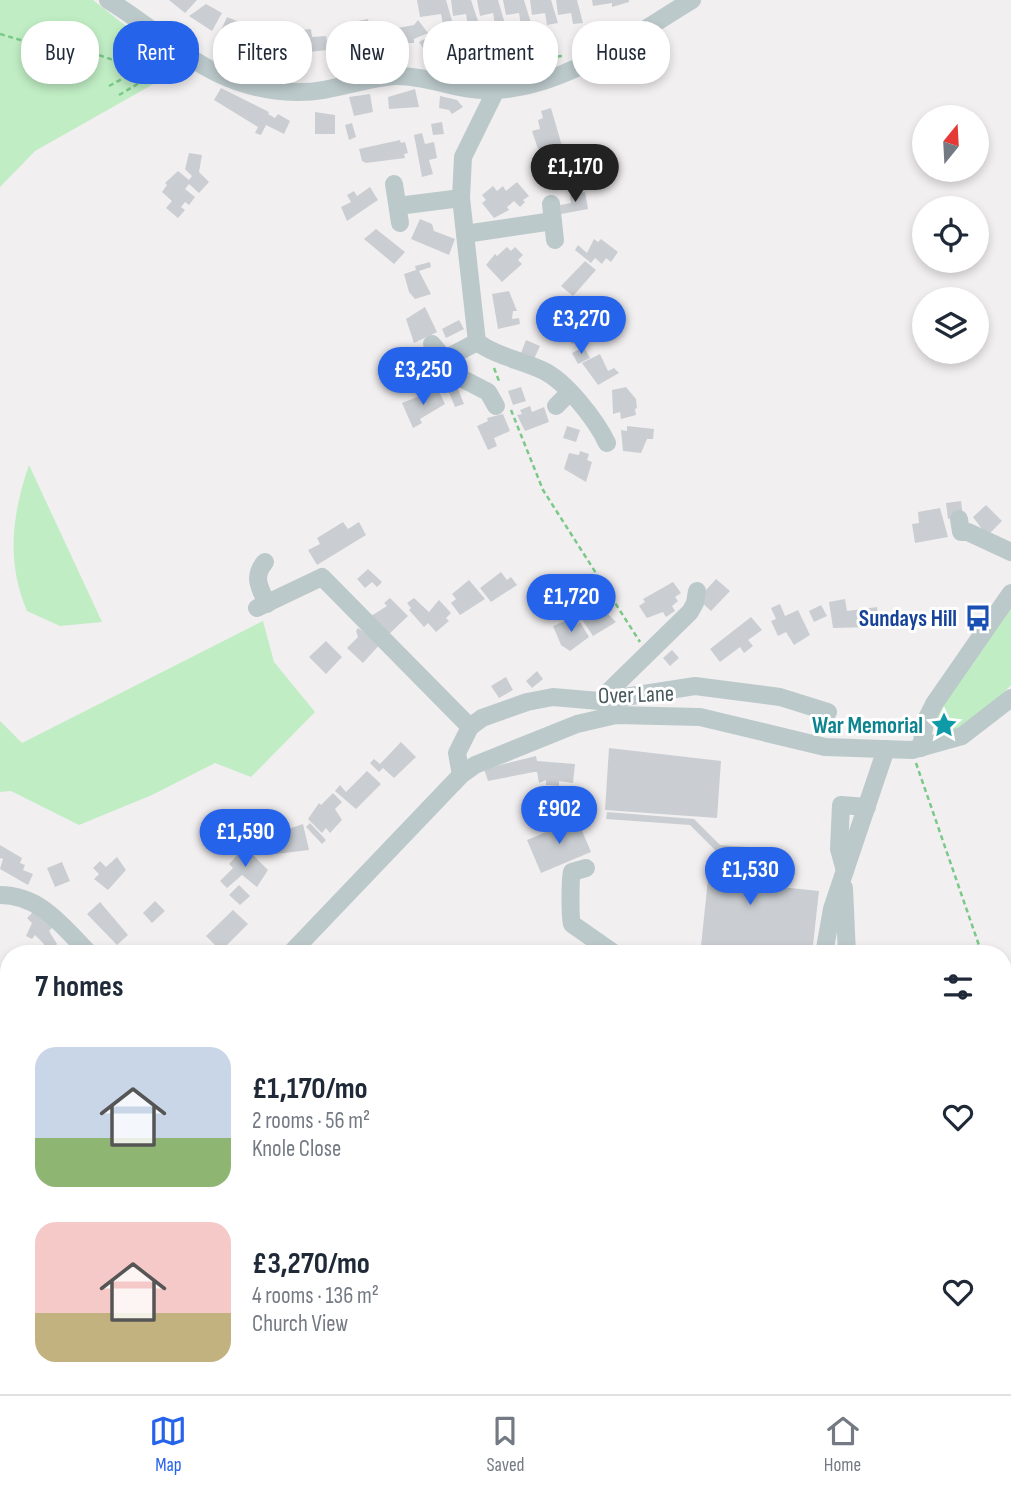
<!DOCTYPE html>
<meta charset="utf-8">
<style>
:root{--surface:#fff;--page:#f2f2f3;--text:#1f2937;--muted:#747a83;--line:#e0e1e3;--accent:#2563eb}
body{margin:0;font-family:"Sofia Sans Condensed",sans-serif;background:var(--page);color:var(--text);height:100vh;display:flex;flex-direction:column;font-size:26px;white-space:nowrap}
*{box-sizing:border-box;margin:0}
p{font-size:23px;color:var(--muted)}
.icon{flex:none;width:38px;height:38px;fill:none;stroke:currentColor;stroke-width:2;stroke-linecap:round;stroke-linejoin:round}
.map{position:relative;flex:1;overflow:hidden}
.side{position:absolute;left:0px;top:945px;width:1012px;height:450px;display:flex;flex-direction:column;background:var(--surface);border-radius:28px 28px 0 0;box-shadow:0 4px 10px #0003}
.side>*{flex:none}
.banner{position:absolute;left:21px;top:21px;width:970px;height:63px;display:flex;gap:14px}
.needle{width:46px;rotate:18deg}
.tools{position:absolute;left:912px;top:105px;display:grid;gap:14px}
.tools a{display:grid;place-items:center;width:77px;height:77px;border-radius:50%;background:var(--surface);box-shadow:0 4px 10px #0003;font-size:35px}
.price{position:absolute;translate:-50% -60px;padding:0 16px;border-radius:24px;background:var(--accent);color:#fff;font-size:23px;line-height:46px;filter:drop-shadow(0 2px 4px #0008)}
.price::after{content:'';position:absolute;left:50%;top:42px;width:21px;height:16px;margin-left:-10px;background:inherit;clip-path:polygon(0 0,100% 0,50% 100%)}
.price.on{background:#222;color:#fff}
ul{padding:0;list-style:none}
li{display:flex;align-items:center;gap:21px;height:175px;padding:0 35px}
li span{display:grid;place-items:center;flex:none;width:196px;height:140px;border-radius:21px;color:#555}
li>.icon{margin-inline-start:auto}
span .icon{width:84px;height:84px;fill:#fffc;stroke-width:1}
li b{font-size:30px}
h2{display:flex;justify-content:space-between;align-items:center;height:84px;padding:0 35px;font-size:30px}
.chip{padding:0 24px;border-radius:28px;background:var(--surface);box-shadow:0 4px 10px #0003;font-size:24px;line-height:63px}
.chip.on{background:var(--accent);color:#fff}
.tab-bar{display:flex;justify-content:space-around;align-items:center;height:98px;border-top:2px solid var(--line);background:var(--surface);font-size:19px;color:var(--muted)}
.tab-bar a{display:grid;justify-items:center;gap:4px}
.tab-bar .on{color:var(--accent)}
.map>svg:first-child{display:block}
.green{fill:#c0edc4}
.building{fill:#caced2}
.lines{fill:none;stroke-linecap:round;stroke-linejoin:round}
.path{stroke:#7ac989;stroke-width:2.5;stroke-dasharray:5 3.5;stroke-linecap:butt}
.minor{stroke:#bcc9cb;stroke-width:18}
.labels{text-anchor:middle;stroke-width:6;stroke-linejoin:round;paint-order:stroke}
.transit-label{font-size:23px;font-weight:bold;fill:#164399;stroke:#fff;text-anchor:end}
.street-label{font-size:23px;fill:#48595c;stroke:#fff}
.culture-label{font-size:23px;font-weight:bold;fill:#0d838f;stroke:#fff;text-anchor:end}
</style>
<div class="map">
<svg width="1011" height="1394" viewBox="0 0 1011 1394">
<rect width="100%" height="100%" fill="#f2eff0"/>
<g class="green">
<path d="M0,0H93L180,69L35,151L0,187Z"/>
<path d="M29,465L102,622L60,626L27,611C6,562 12,514 29,465Z"/>
<path d="M1011,596V685C991,705 969,735 938,733L931,723Z"/>
<path d="M263,621L274,662L315,712L251,777L215,763L152,795L79,825L11,791L0,792V721L22,743Z"/>
</g>
<g class="building">
<path d="M169,0H197L185,13Z"/>
<path d="M417,0H446L453,24L443,25L441,14L420,17Z"/>
<path d="M451,0H471L479,24L468,26L466,14L453,16Z"/>
<path d="M477,0H498L505,24L495,25L493,13L480,16Z"/>
<path d="M503,0H524L531,23L521,25L519,13L506,15Z"/>
<path d="M530,0H551L558,23L547,25L545,13L532,15Z"/>
<path d="M556,0H577L583,23L573,24L571,13L558,15Z"/>
<path d="M592,0H629V2L612,7V3L593,6Z"/>
<path d="M206,4L222,13L212,31L189,16Z"/>
<path d="M227,17L247,25L246,28L263,30V33L267,34L264,43L271,45L269,55L263,53L264,48L231,43L218,37Z"/>
<path d="M368,19L371,37L384,35L390,44L363,48L364,53L351,55L345,29L354,28L353,22Z"/>
<path d="M418,20L428,33L414,39V43H400L392,29L414,25Z"/>
<path d="M311,29L312,37L326,36L328,50L288,54L286,38L301,36L300,30Z"/>
<path d="M432,35L435,43L425,51L419,42Z"/>
<path d="M221,88L269,112L268,114L275,118L278,114L290,121L284,134L266,125L261,135L255,133L258,127L214,100Z"/>
<path d="M415,89L419,107L389,109L388,97Z"/>
<path d="M370,94L373,112L354,116L349,97Z"/>
<path d="M440,96L457,100L463,107L452,114L449,110L439,108Z"/>
<path d="M551,108L562,146L538,149L532,131L540,129L538,120L543,118L541,111Z"/>
<path d="M315,112L335,115V134H315Z"/>
<path d="M442,122L444,134L433,135L431,124Z"/>
<path d="M352,123L356,137L349,140L345,125Z"/>
<path d="M422,133L425,144L434,142L437,158L429,160L433,174L422,177L414,135Z"/>
<path d="M400,140L401,143L405,142L408,153L404,154L405,158L366,163L362,161L359,149Z"/>
<path d="M189,153L202,155L199,172L209,182L199,193L189,184L185,189L195,197L189,205L185,202L181,207L185,210L178,218L166,208L172,201L162,192L167,185L165,183L178,171L189,180L192,176L185,169Z"/>
<path d="M573,154L576,166L566,168L569,181L550,189L541,164Z"/>
<path d="M517,182L529,196L523,200L525,202L520,207L514,201L507,207L509,210L494,218L482,203L486,200L482,195L493,186L497,191L503,186L506,191Z"/>
<path d="M370,187L378,200L347,221L341,207L351,202L347,195L354,191L357,196Z"/>
<path d="M585,192L588,209L561,214L560,205L571,203L570,195Z"/>
<path d="M420,219L432,224L434,231L455,239L449,255L411,239Z"/>
<path d="M376,229L405,252L394,264L364,239Z"/>
<path d="M594,239L598,242L601,239L618,252L611,262L606,258L602,264L595,258L591,263L575,250L578,245L587,253Z"/>
<path d="M507,247L511,251L515,247L523,255L518,260L522,264L502,282L486,265L495,254L497,256Z"/>
<path d="M585,261L596,270L573,296L561,286Z"/>
<path d="M430,262L431,267L419,271L431,294L415,299L409,292L404,274L416,270L415,266Z"/>
<path d="M509,291L517,311H513L512,319L519,318L520,324L498,329L492,294Z"/>
<path d="M425,307L437,332L414,343L406,319Z"/>
<path d="M571,310L581,330L587,327L592,332L572,344L569,338L562,341L554,318Z"/>
<path d="M459,320L464,329L446,338L442,329Z"/>
<path d="M526,340L540,346L534,359L521,353Z"/>
<path d="M584,347L590,358L578,364L572,353Z"/>
<path d="M600,354L608,371L614,368L619,373L598,385L582,363Z"/>
<path d="M457,387L464,404L455,407L448,390Z"/>
<path d="M521,387L526,401L513,405L508,391Z"/>
<path d="M626,387L636,399L637,408L635,409L636,415L621,419L620,412L613,414L612,390Z"/>
<path d="M438,389L445,404L420,419L422,423L413,428L402,403Z"/>
<path d="M530,406L532,412L544,407L549,422L525,431L517,415L522,414L520,410Z"/>
<path d="M503,414L510,431L494,438L497,446L488,450L477,426L488,421L487,418Z"/>
<path d="M567,426L580,430L576,442L563,438Z"/>
<path d="M627,426L654,429L653,439H647L641,453L623,451L621,430L627,431Z"/>
<path d="M580,451L589,454L587,460L592,462L586,482L564,469L569,453L579,455Z"/>
<path d="M961,501L963,516L948,519L946,503Z"/>
<path d="M986,505L1002,521L987,536L973,517Z"/>
<path d="M940,508L948,537L915,543L912,524L919,523L918,512Z"/>
<path d="M343,522L348,529L359,522L366,535L317,565L308,550L320,544L317,538Z"/>
<path d="M368,569L382,582L377,587L372,582L365,588L357,579Z"/>
<path d="M501,572L507,580L511,577L517,585L491,602L480,588Z"/>
<path d="M716,579L730,591L711,611L698,599Z"/>
<path d="M469,580L485,599L460,615L451,603L456,599L452,594Z"/>
<path d="M673,582L681,593L675,597L678,601L672,606L675,611L666,617L663,612L647,618L639,606L645,602L643,599Z"/>
<path d="M390,598L408,616L388,635L371,616L387,606L384,603Z"/>
<path d="M414,598L429,612L439,600L451,613L446,618L449,621L436,632L428,623L424,627L409,610L411,608L407,603Z"/>
<path d="M845,599L847,611L877,607L878,617L873,618L874,627L833,628L829,602Z"/>
<path d="M780,604L785,616L798,610L810,635L794,645L786,632L778,636L771,621L776,619L771,608Z"/>
<path d="M821,605L827,616L814,622L809,611Z"/>
<path d="M604,610L616,622L593,636L581,618L593,611L596,615Z"/>
<path d="M751,617L762,630L748,640L753,646L744,653L740,647L720,662L710,649Z"/>
<path d="M572,618L576,625L580,622L589,637L570,651L561,645L553,626Z"/>
<path d="M358,628L381,643L363,663L347,648L358,637L356,631Z"/>
<path d="M326,641L342,657L326,674L309,657Z"/>
<path d="M672,650L679,658L670,666L663,658Z"/>
<path d="M537,671L543,679L532,688L526,681Z"/>
<path d="M506,677L513,690L499,698L491,686Z"/>
<path d="M401,742L416,757L394,778L383,768L379,772L370,763L374,759L380,764Z"/>
<path d="M609,748L721,761L717,818L605,810Z"/>
<path d="M536,756L537,761L575,764L573,783L559,781V786L546,785V780L539,783L537,772H534L488,781L484,769Z"/>
<path d="M367,771L381,784L356,809L335,791L340,785L346,792Z"/>
<path d="M333,793L342,802L335,809L342,820L330,833L326,828L322,833L308,819L319,803L321,805Z"/>
<path d="M573,805L574,819L551,821L550,808Z"/>
<path d="M607,812L694,819L720,845L762,848L761,885L819,891L813,945L817,946V954H713L714,947L701,946L708,879L753,884L754,855L717,852L690,825L606,819Z"/>
<path d="M577,819L591,852L541,873L527,840Z"/>
<path d="M310,823L326,840L322,844L306,827Z"/>
<path d="M303,824L309,850L276,854L268,836Z"/>
<path d="M0,845L22,858L20,863L25,865L23,870L33,874L28,885L0,869L3,859L0,858Z"/>
<path d="M245,847L268,870L257,887L242,875L227,888L220,881L233,868L229,864Z"/>
<path d="M117,857L126,870L108,890L94,879L99,874L93,868L100,861L106,867Z"/>
<path d="M62,862L70,881L55,887L47,868Z"/>
<path d="M239,885L250,896L240,905L229,895Z"/>
<path d="M155,901L165,911L152,923L143,913Z"/>
<path d="M100,902L128,935L117,945L87,914Z"/>
<path d="M233,910L248,924L221,951L206,936Z"/>
<path d="M33,912L53,927L49,931L57,944L47,954L42,951L44,944L35,935L32,939L26,936L32,923L27,918Z"/>
</g>
<g class="lines">
<g class="path">
<path d="M0,34L62,52L93,53L116,61H142L158,54"/>
<path d="M447,68L562,56"/>
<path d="M109,86L164,56"/>
<path d="M119,95L173,63"/>
<path d="M494,368L499,381"/>
<path d="M511,410L543,490L640,642"/>
<path d="M916,763L982,954"/>
<path d="M1003,1012L1011,1036"/>
<path d="M1003,1368L1011,1363"/>
<path d="M651,1386L664,1394"/>
<path d="M150,1394L154,1386"/>
<path d="M964,1394L977,1386"/>
</g>
<g class="minor">
<path d="M108,0C174,40 210,90 296,92C330,93 363,78 396,76C428,75 460,93 496,90C568,86 632,36 692,0"/>
<path d="M394,184L400,223"/>
<path d="M551,204L555,240"/>
<path d="M398,206L461,198"/>
<path d="M465,234L553,221"/>
<path d="M477,342L461,198L463,157L496,90"/>
<path d="M477,342C496,356 520,360 542,370C566,381 596,420 607,443"/>
<path d="M432,344L459,377L488,392L496,406"/>
<path d="M443,360L477,342"/>
<path d="M556,406L569,393"/>
<path d="M959,519L961,532H968L1011,552"/>
<path d="M265,562C252,577 260,588 267,604"/>
<path d="M257,608L322,577L470,727"/>
<path d="M599,701L690,612L695,603L697,591"/>
<path d="M921,748L925,722L934,704L1011,593"/>
<path d="M461,775L457,753L470,727L482,718L527,702L553,697L599,701L695,686L780,697L828,712"/>
<path d="M586,868L572,872C570,879 570,918 572,924L615,954"/>
<path d="M845,871L839,849L841,805L867,807"/>
<path d="M844,888L847,954"/>
<path d="M0,895C41,895 63,927 90,954"/>
<path d="M290,954L461,775L475,765L577,724L616,715L700,717L825,747L912,750L962,736L1011,698"/>
<path d="M824,954L832,909L886,749"/>
<path d="M0,1101L9,1097"/>
</g>
</g>
<defs>
<g id="bus-bare" transform="scale(2.1)"><path d="M-5-6H5V4H4V6H2V4H-2V6H-4V4H-5ZM-3.5-4V0h7V-4ZM-3.5 1.2v1.5H-2V1.2ZM2 1.2v1.5H3.5V1.2Z" fill="#1a4fb4" stroke="#fff" stroke-width="2.5" paint-order="stroke"/></g>
<g id="sight-bare" transform="scale(2.1)"><path d="M0-6L1.8-2.2L6-1.7L2.9 1.2L3.7 5.4L0 3.3L-3.7 5.4L-2.9 1.2L-6-1.7L-1.8-2.2Z" fill="#0f9aa8" stroke="#fff" stroke-width="2.5" paint-order="stroke"/></g>
</defs>
<g fill-rule="evenodd">
<use href="#bus-bare" x="978" y="618"/>
<use href="#sight-bare" x="944" y="725"/>
</g>
<g class="labels">
<g class="transit-label">
<text x="957" y="626">Sundays Hill</text>
</g>
<g class="street-label">
<text transform="translate(636 694) rotate(-2)" y="8">Over Lane</text>
</g>
<g class="culture-label">
<text x="923" y="733">War Memorial</text>
</g>
</g>
</svg>
<div class="tools">
<a><svg class="needle" viewBox="-14 -14 28 28"><path d="M0-13l5 13h-10z" fill="#e53935"/><path d="M0 13l5-13h-10z" fill="#747a83"/></svg></a>
<a><svg class="icon" aria-label="locate" viewBox="0 0 24 24"><circle cx="12" cy="12" r="6"/><path d="M12 2v4M12 18v4M2 12h4M18 12h4"/></svg></a>
<a><svg class="icon" aria-label="layers" viewBox="0 0 24 24"><path d="M12 4l9 5-9 5-9-5zM3 14l9 5 9-5"/></svg></a>
</div>
<b class="price on" style="left:575px;top:204px">£1,170</b>
<b class="price" style="left:581px;top:356px">£3,270</b>
<b class="price" style="left:423px;top:407px">£3,250</b>
<b class="price" style="left:571px;top:634px">£1,720</b>
<b class="price" style="left:559px;top:846px">£902</b>
<b class="price" style="left:245px;top:869px">£1,590</b>
<b class="price" style="left:750px;top:907px">£1,530</b>
<div class="banner">
<a class="chip">Buy</a>
<a class="chip on">Rent</a>
<a class="chip">Filters</a>
<a class="chip">New</a>
<a class="chip">Apartment</a>
<a class="chip">House</a>
</div>
<section class="side">
<h2>7 homes<svg class="icon" aria-label="filters" viewBox="0 0 24 24"><path d="M4 7h16M4 17h16"/><circle cx="9" cy="7" r="2"/><circle cx="15" cy="17" r="2"/></svg></h2>
<ul>
<li><span style="background:linear-gradient(#c9d6e8 65%,#8fb573 0)"><svg class="icon" aria-label="home" viewBox="0 0 24 24"><path d="M3 11l9-7 9 7M6 9v11h12V9"/></svg></span><div><b>£1,170/mo</b><p>2 rooms · 56 m²</p><p>Knole Close</p></div><svg class="icon" aria-label="heart" viewBox="0 0 24 24"><path d="M12 20l-8-8c-3-5 5-10 8-4 3-6 11-1 8 4z"/></svg></li>
<li><span style="background:linear-gradient(#f6c9c9 65%,#c2b280 0)"><svg class="icon" aria-label="home" viewBox="0 0 24 24"><path d="M3 11l9-7 9 7M6 9v11h12V9"/></svg></span><div><b>£3,270/mo</b><p>4 rooms · 136 m²</p><p>Church View</p></div><svg class="icon" aria-label="heart" viewBox="0 0 24 24"><path d="M12 20l-8-8c-3-5 5-10 8-4 3-6 11-1 8 4z"/></svg></li>
</ul>
</section>
</div>
<nav class="tab-bar">
<a class="on"><svg class="icon" aria-label="map" viewBox="0 0 24 24"><path d="M3 6l6-2 6 2 6-2v14l-6 2-6-2-6 2zM9 4v14M15 6v14"/></svg>Map</a>
<a><svg class="icon" aria-label="saved" viewBox="0 0 24 24"><path d="M7 4h10v16l-5-4-5 4z"/></svg>Saved</a>
<a><svg class="icon" aria-label="home" viewBox="0 0 24 24"><path d="M3 11l9-7 9 7M6 9v11h12V9"/></svg>Home</a>
</nav>
